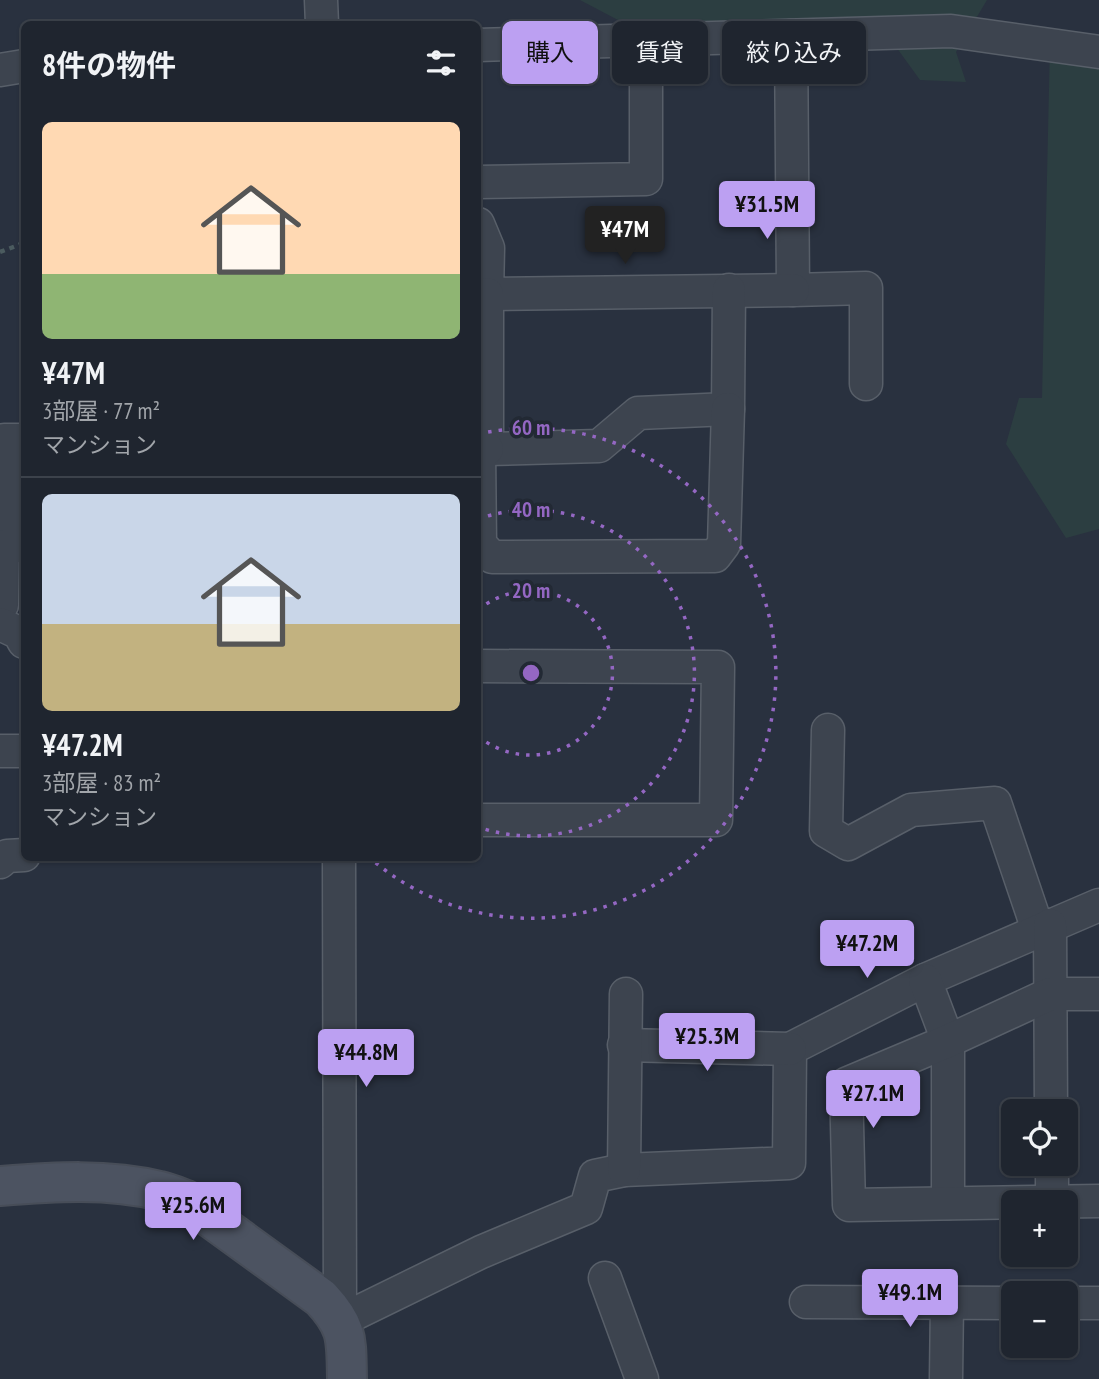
<!DOCTYPE html>
<html lang="ja">
<meta charset="utf-8">
<style>
:root{--surface:#1f252f;--page:#2c313b;--text:#f1f3f6;--muted:#a1a5aa;--line:#3c424b;--accent:#bca0f2}
body{margin:0;font-family:"PT Sans Narrow","Noto Sans JP",sans-serif;background:var(--page);color:var(--text);height:100vh;display:flex;flex-direction:column;font-size:26px;white-space:nowrap}
*{box-sizing:border-box;margin:0}
p{font-size:23px;color:var(--muted)}
.icon{flex:none;width:38px;height:38px;fill:none;stroke:currentColor;stroke-width:2;stroke-linecap:round;stroke-linejoin:round}
.map{position:relative;flex:1;overflow:hidden}
.panel{position:absolute;left:21px;top:21px;width:460px;height:840px;display:flex;flex-direction:column;background:var(--surface);border-radius:10px;box-shadow:0 2px 5px #0004,0 0 0 2px var(--line)}
.panel>*{flex:none}
.hud{position:absolute;left:502px;top:21px;width:492px;height:63px;display:flex;gap:14px}
.buttons{position:absolute;left:1001px;top:1099px;display:grid;gap:14px}
.buttons a{display:grid;place-items:center;width:77px;height:77px;border-radius:10px;background:var(--surface);box-shadow:0 2px 5px #0004,0 0 0 2px var(--line);font-size:35px}
.price{position:absolute;translate:-50% -60px;padding:0 16px;border-radius:7px;background:var(--accent);color:#111;font-size:23px;line-height:46px;filter:drop-shadow(0 2px 4px #0008)}
.price::after{content:'';position:absolute;left:50%;top:42px;width:21px;height:16px;margin-left:-10px;background:inherit;clip-path:polygon(0 0,100% 0,50% 100%)}
.price.selected{background:#222;color:#fff}
ul{padding:0;list-style:none}
li{display:grid;align-content:center;gap:14px;height:371px;padding:0 21px}
li+li{border-top:2px solid var(--line)}
li span{display:grid;place-items:center;height:217px;border-radius:10px;color:#555}
li>.icon{margin-inline-start:auto}
span .icon{width:126px;height:126px;fill:#fffc;stroke-width:1}
li b{font-size:30px}
h2{display:flex;justify-content:space-between;align-items:center;height:84px;padding:0 21px;font-size:30px}
.pill{padding:0 24px;border-radius:10px;background:var(--surface);box-shadow:0 2px 5px #0004,0 0 0 2px var(--line);font-size:24px;line-height:63px}
.pill.selected{background:var(--accent);color:#111}
.map>svg:first-child{display:block}
.green{fill:#2c3e41}
.lines{fill:none;stroke-linecap:round;stroke-linejoin:round}
.street-casing{stroke:#585f69;stroke-width:35}
.secondary-casing{stroke:#474d58;stroke-width:42}
.path{stroke:#4b5b5f;stroke-width:4.5;stroke-dasharray:5 5;stroke-linecap:butt}
.street{stroke:#3d444f;stroke-width:32}
.secondary{stroke:#4c5361;stroke-width:38}
.ring{fill:none;stroke:#9467c3;stroke-width:3.5;stroke-dasharray:3.5 7}
.centre{fill:#9467c3;stroke:#222934;stroke-width:3.5}
.ring-label{font-size:21px;text-anchor:middle;font-weight:bold;fill:#9467c3;stroke:#222934;stroke-width:7;stroke-linejoin:round;paint-order:stroke}
</style>
<div class="map">
<svg width="1099" height="1379" viewBox="0 0 1099 1379">
<rect width="100%" height="100%" fill="#29313f"/>
<g class="green">
<path d="M580,0H987L956,52L966,82L920,80L886,33L656,40Z"/>
<path d="M1050,44L1099,52V529L1066,538L1006,444L1019,398H1042Z"/>
</g>
<g class="lines">
<g class="street-casing">
<g id="street">
<path d="M321,0L322,24"/>
<path d="M791,36L793,290L866,288V384"/>
<path d="M478,45L951,31L1099,52"/>
<path d="M0,70L24,66"/>
<path d="M478,182L646,179V40"/>
<path d="M478,224L488,248L487,294L793,290"/>
<path d="M487,294V449L599,446L638,413L728,409L729,290"/>
<path d="M487,449H479L480,544L492,557L715,556L724,544L728,409"/>
<path d="M3,546L4,440H24"/>
<path d="M0,608L2,605L3,546H23"/>
<path d="M0,624L19,633L24,642"/>
<path d="M478,666L718,667L716,820H478"/>
<path d="M828,730L826,831L848,844L911,810L995,803L1038,930"/>
<path d="M0,751H24"/>
<path d="M339,858L340,1321L481,1252L586,1208L595,1176L624,1170L789,1163L790,1049L925,980L1099,905"/>
<path d="M0,862L7,856L24,855"/>
<path d="M1050,925L1051,1111"/>
<path d="M925,980L948,1041V1203"/>
<path d="M1099,994H1050L948,1041L846,1084L849,1205L1099,1201"/>
<path d="M624,1045L790,1049"/>
<path d="M1052,1164V1201"/>
<path d="M624,1170L626,994"/>
<path d="M605,1278L642,1379"/>
<path d="M806,1302L1013,1303"/>
<path d="M1066,1303H1099"/>
<path d="M946,1379L947,1302"/>
</g>
</g>
<g class="secondary-casing">
<path id="secondary" d="M0,1186C53,1182 108,1178 160,1191C169,1193 178,1197 186,1200L321,1298C349,1328 346,1340 347,1379"/>
</g>
<path class="path" d="M0,252L24,243"/>
<use href="#street" class="street"/>
<use href="#secondary" class="secondary"/>
</g>
<g class="ring">
<path d="M478 610A82 82 0 1 1 478 736"/>
<path d="M478 519A163 163 0 1 1 478 827"/>
<path d="M478 434A245 245 0 1 1 370 858"/>
</g>
<circle cx="531" cy="673" r="10" class="centre"/>
<g class="ring-label">
<text x="531" y="435">60 m</text>
<text x="531" y="517">40 m</text>
<text x="531" y="598">20 m</text>
</g>
</svg>
<div class="buttons">
<a><svg class="icon" aria-label="locate" viewBox="0 0 24 24"><circle cx="12" cy="12" r="6"/><path d="M12 2v4M12 18v4M2 12h4M18 12h4"/></svg></a>
<a>+</a>
<a>−</a>
</div>
<b class="price" style="left:767px;top:241px">¥31.5M</b>
<b class="price selected" style="left:625px;top:266px">¥47M</b>
<b class="price" style="left:867px;top:980px">¥47.2M</b>
<b class="price" style="left:707px;top:1073px">¥25.3M</b>
<b class="price" style="left:366px;top:1089px">¥44.8M</b>
<b class="price" style="left:873px;top:1130px">¥27.1M</b>
<b class="price" style="left:193px;top:1242px">¥25.6M</b>
<b class="price" style="left:910px;top:1329px">¥49.1M</b>
<div class="hud">
<a class="pill selected">購入</a>
<a class="pill">賃貸</a>
<a class="pill">絞り込み</a>
</div>
<section class="panel">
<h2>8件の物件<svg class="icon" aria-label="filters" viewBox="0 0 24 24"><path d="M4 7h16M4 17h16"/><circle cx="9" cy="7" r="2"/><circle cx="15" cy="17" r="2"/></svg></h2>
<ul>
<li><span style="background:linear-gradient(#ffd9b3 70%,#8fb573 0)"><svg class="icon" aria-label="home" viewBox="0 0 24 24"><path d="M3 11l9-7 9 7M6 9v11h12V9"/></svg></span><div><b>¥47M</b><p>3部屋 · 77 m²</p><p>マンション</p></div></li>
<li><span style="background:linear-gradient(#c9d6e8 60%,#c2b280 0)"><svg class="icon" aria-label="home" viewBox="0 0 24 24"><path d="M3 11l9-7 9 7M6 9v11h12V9"/></svg></span><div><b>¥47.2M</b><p>3部屋 · 83 m²</p><p>マンション</p></div></li>
</ul>
</section>
</div>
